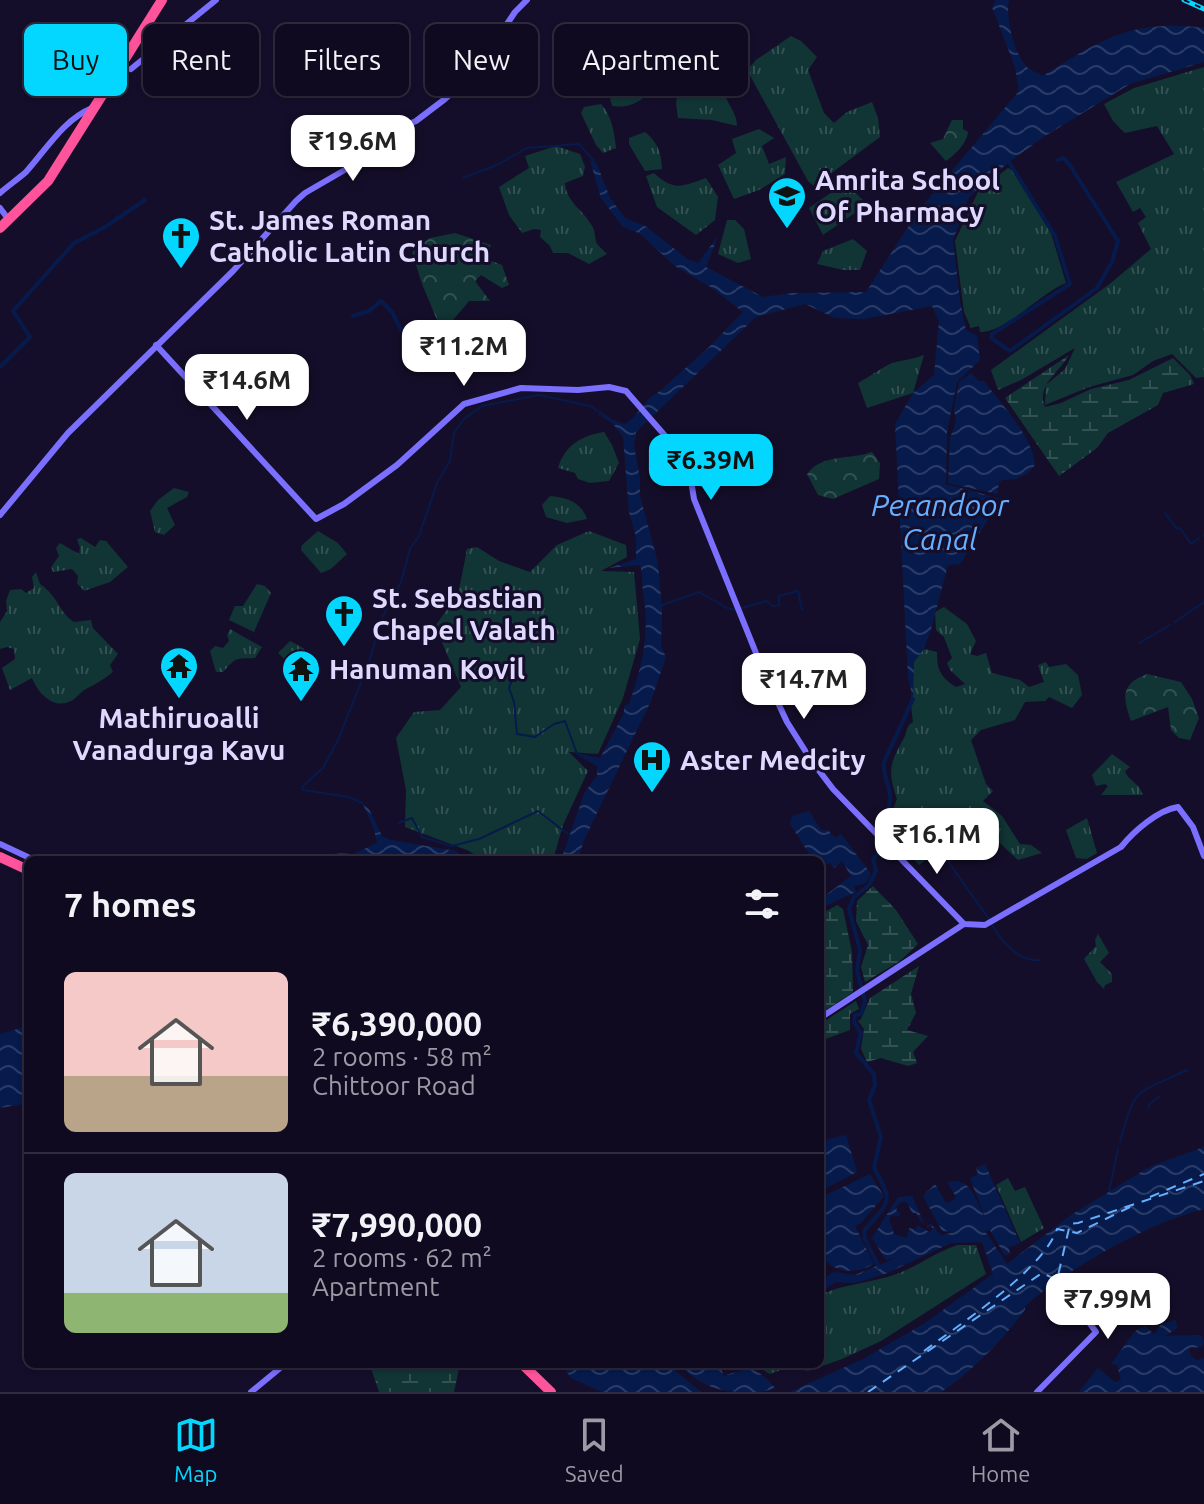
<!DOCTYPE html>
<meta charset="utf-8">
<style>
:root{--surface:#100a20;--page:#1e182d;--text:#f1f3f6;--muted:#9c9aa5;--line:#302b3e;--accent:#04d7ff}
body{margin:0;font-family:Ubuntu,sans-serif;background:var(--page);color:var(--text);height:100vh;display:flex;flex-direction:column;font-size:30px;white-space:nowrap}
*{box-sizing:border-box;margin:0}
p{font-size:26px;color:var(--muted)}
.icon{flex:none;width:44px;height:44px;fill:none;stroke:currentColor;stroke-width:2;stroke-linecap:round;stroke-linejoin:round}
.map{position:relative;flex:1;overflow:hidden}
.sheet{position:absolute;left:24px;top:856px;width:800px;height:512px;display:flex;flex-direction:column;background:var(--surface);border-radius:12px;box-shadow:0 2px 6px #0004,0 0 0 2px var(--line)}
.sheet>*{flex:none}
.hud{position:absolute;left:24px;top:24px;width:800px;height:72px;display:flex;gap:16px}
.price{position:absolute;translate:-50% -68px;padding:0 18px;border-radius:16px;background:#fff;color:#222;font-size:26px;line-height:52px;filter:drop-shadow(0 2px 4px #0008)}
.price::after{content:'';position:absolute;left:50%;top:48px;width:24px;height:18px;margin-left:-12px;background:inherit;clip-path:polygon(0 0,100% 0,50% 100%)}
.price.on{background:var(--accent);color:#111}
ul{padding:0;list-style:none}
li{display:flex;align-items:center;gap:24px;height:200px;padding:0 40px}
li+li{border-top:2px solid var(--line)}
li span{display:grid;place-items:center;flex:none;width:224px;height:160px;border-radius:12px;color:#555}
li>.icon{margin-inline-start:auto}
span .icon{width:96px;height:96px;fill:#fffc;stroke-width:1}
li b{font-size:34px}
h2{display:flex;justify-content:space-between;align-items:center;height:96px;padding:0 40px;font-size:34px}
.chip{padding:0 28px;border-radius:12px;background:var(--surface);box-shadow:0 2px 6px #0004,0 0 0 2px var(--line);font-size:28px;line-height:72px}
.chip.on{background:var(--accent);color:#111}
.tab-bar{display:flex;justify-content:space-around;align-items:center;height:112px;border-top:2px solid var(--line);background:var(--surface);font-size:22px;color:var(--muted)}
.tab-bar a{display:grid;justify-items:center;gap:4px}
.tab-bar .on{color:var(--accent)}
.map>svg:first-child{display:block}
.grass{fill:url(#grass-tufts)}
.forest{fill:url(#forest-crowns)}
.wetland{fill:url(#wetland-marsh)}
.water{fill:url(#water-waves)}
.lines{fill:none;stroke-linecap:round;stroke-linejoin:round}
.stream{stroke:#061b4c;stroke-width:2}
.canal{stroke:#061b4c;stroke-width:4}
.ferry{stroke:#66afff;stroke-width:2;stroke-dasharray:10 8;stroke-linecap:butt}
.secondary{stroke:#7b6fff;stroke-width:6}
.highway{stroke:#ff539b;stroke-width:10}
.rail-casing{stroke:#04d7ff;stroke-width:5}
.rail{stroke:#150e2a;stroke-width:2;stroke-dasharray:6;stroke-linecap:butt}
.labels{text-anchor:middle;stroke-width:6;stroke-linejoin:round;paint-order:stroke}
.poi-label{font-size:28px;font-weight:bold;fill:#dfd8ff;stroke:#150e2a;text-anchor:start}
.water-label{font-size:30px;font-style:italic;fill:#66afff;stroke:#150e2a}
</style>
<div class="map">
<svg width="1204" height="1392" viewBox="0 0 1204 1392">
<defs>
<pattern id="grass-tufts" width="24" height="20" patternUnits="userSpaceOnUse" patternTransform="scale(2)"><rect width="24" height="20" fill="#113435"/><path d="M3 7l-1-3M5 7V3M7 7l1-3M15 17l-1-3M17 17v-4M19 17l1-3" fill="none" stroke="#335153"/></pattern>
<pattern id="forest-crowns" width="20" height="18" patternUnits="userSpaceOnUse" patternTransform="scale(2)"><rect width="20" height="18" fill="#113435"/><path d="M2 6a3 3 0 1 1 6 0M12 15a3 3 0 1 1 6 0" fill="none" stroke="#335153"/></pattern>
<pattern id="wetland-marsh" width="20" height="14" patternUnits="userSpaceOnUse" patternTransform="scale(2)"><rect width="20" height="14" fill="#113435"/><path d="M1 5h8M5 5V1M11 12h8M15 12V8" fill="none" stroke="#335153"/></pattern>
<pattern id="water-waves" width="16" height="10" patternUnits="userSpaceOnUse" patternTransform="scale(2)"><rect width="16" height="10" fill="#061b4c"/><path d="M0 5q4-4 8 0t8 0" fill="none" stroke="#2a3b67"/></pattern>
</defs>
<rect width="100%" height="100%" fill="#150e2a"/>
<g class="grass">
<path d="M791,36L801,41L817,57L808,70L824,113L834,123L847,112L872,102L878,118L880,137L814,186L808,181L747,70L756,60Z"/>
<path d="M651,50L658,59H670L672,66L665,71L658,69L644,74L650,91C640,103 629,108 612,106L605,78L611,60L635,52L644,54Z"/>
<path d="M1204,67V377L1196,378L1172,354L1153,361L1133,375L1089,387L1045,405L1046,385L1065,369L1075,348L1021,380L998,390L991,370L1111,283L1151,249L1138,223L1146,217L1140,208L1133,212L1116,182L1174,154L1157,126L1125,133L1113,121L1104,104L1134,88Z"/>
<path d="M698,77L689,90L723,87C725,103 737,111 737,126L712,120L678,118L676,103L679,85Z"/>
<path d="M601,104C612,116 614,132 616,148L603,153L596,145L581,113L584,107Z"/>
<path d="M759,129L774,138L762,146L769,164L786,157L785,174L759,190L734,199L718,165L736,153L732,139Z"/>
<path d="M645,132C658,143 661,152 662,169L645,171L629,144V138Z"/>
<path d="M556,146L580,154L585,167L583,176L565,183C567,204 583,209 592,226C596,232 594,237 597,244L607,254L589,264L568,253H553L550,246L540,237L541,230L534,229L522,233L509,215L499,187L529,168L525,156Z"/>
<path d="M1008,168L1012,170L1051,233L1066,283C1040,293 1007,332 980,332L979,326L971,328L964,312L955,241L978,192Z"/>
<path d="M654,173C674,192 683,186 706,178L718,197L715,220L696,235L657,207L646,176Z"/>
<path d="M845,183L864,201L862,208L823,235L809,208Z"/>
<path d="M727,220H735L744,229L751,259L738,263L718,254Z"/>
<path d="M853,239L867,251L860,270H843L817,264L823,251Z"/>
<path d="M924,355L913,393L867,408L858,383C866,379 886,365 892,363C903,360 914,359 924,355Z"/>
<path d="M604,432L612,445L619,463L609,481L590,483L578,479L575,473L558,468C565,445 581,436 604,432Z"/>
<path d="M174,488L189,492L187,497L167,508L175,525L164,535L155,532L150,511L158,500Z"/>
<path d="M550,496C566,497 581,502 587,519L567,523L546,517L542,505Z"/>
<path d="M318,531L338,543L347,554L331,569L321,573L301,550L302,545Z"/>
<path d="M589,531L626,545L627,557L601,571L634,572L640,639L623,698L598,754L569,752L588,771L563,825L553,860H484L467,850L405,827L406,790L396,738L414,712L440,710L461,687L435,626L458,595L467,549L477,547L499,561L530,572L557,545Z"/>
<path d="M81,538L95,547L100,540L106,541L128,567L110,582L84,591L77,583L78,576L72,569L53,572L51,567L59,556L56,548L60,543L79,554L80,548L77,539Z"/>
<path d="M36,572L40,584C59,597 59,613 74,622L91,620L93,628L118,654L110,665L113,672C104,679 96,684 86,689C80,692 77,698 71,701C53,710 38,693 32,678L10,690L2,668L15,659L14,649L7,647L0,649V622L7,611L6,601L10,590L21,589L26,593L34,588L32,577Z"/>
<path d="M257,584L265,586L271,593L254,632L229,620L235,606H243Z"/>
<path d="M944,607L967,624L976,641L970,654L977,656L986,653L992,673L1020,680L1029,687L1044,682L1038,665L1046,662L1049,667L1066,664L1078,675L1082,695L1072,708L1049,697L1045,701L1025,702L1015,720L981,730L971,740L986,784L993,791L983,801L1002,816L1020,844L1031,845L1042,853L1018,860L988,832L973,810L928,811L921,843L927,859L919,865L888,829L887,824L897,799C887,769 890,764 904,738C908,730 905,727 913,722L911,705L914,662L924,649L937,652C937,670 940,677 956,687L965,684L950,670L947,663L952,658L944,637L936,630L935,612Z"/>
<path d="M230,629L262,647L255,658C234,659 238,656 223,672H216L210,651L215,646L223,648L229,641L227,635Z"/>
<path d="M290,641C301,646 311,652 315,664L302,676L278,653Z"/>
<path d="M1112,754L1130,767L1125,771C1129,782 1138,781 1143,795H1101L1108,786L1105,784L1096,786L1092,775Z"/>
<path d="M1087,818L1097,853L1087,859L1076,858L1066,830Z"/>
<path d="M1098,934L1109,953L1100,962L1112,974V982L1105,985L1104,989L1097,982L1084,959L1096,946L1095,940Z"/>
<path d="M1008,1178L1015,1191L1025,1187L1044,1228L1021,1242L996,1185Z"/>
<path d="M958,1245H976L986,1274L881,1341L842,1359L808,1371L789,1367L770,1374L753,1364H820V1295C844,1284 869,1283 894,1275C917,1267 935,1252 958,1245Z"/>
</g>
<g class="forest">
<path d="M952,120H963V129L968,132C967,143 955,155 946,161L930,143L943,139Z"/>
<path d="M455,233L491,245L487,255L489,260L502,265L509,285L502,288L481,275L475,281L490,301H469L449,325L461,343L447,344L422,284L412,252L430,238Z"/>
<path d="M872,452L880,463L879,479L833,499L818,495L807,474C823,453 850,460 872,452Z"/>
<path d="M1147,674L1181,682L1192,699L1199,718L1190,740L1179,738L1171,730L1168,707L1131,721C1123,698 1120,684 1147,674Z"/>
</g>
<g class="wetland">
<path d="M1069,355C1059,373 1036,385 1045,407L1061,403L1091,389L1129,380L1173,358L1190,375L1194,384L1163,393L1158,405L1108,433L1097,448L1059,476L1005,398Z"/>
<path d="M873,886L896,910L918,944L900,961L865,982L861,967L868,945L856,921L857,901Z"/>
<path d="M837,905L843,909L852,952L853,992L820,1014V915Z"/>
<path d="M919,966L911,994L916,1013L907,1030L928,1036L913,1052L917,1063L908,1066L881,1058L867,1062L861,1049L864,1029L858,1021L861,1019L870,998Z"/>
<path d="M856,1001L859,1009L850,1014V1030L820,1041V1024Z"/>
<path d="M382,1364H460L454,1392H379L370,1365Z"/>
</g>
<g class="water">
<path d="M996,0H1009C1005,17 1014,52 1025,65C1029,70 1037,73 1043,76C1101,39 1133,19 1204,28V62L1130,84L1045,136L1009,162L969,197L953,240L960,301L966,330L977,336L980,360L957,382L947,432L946,484L1001,499L960,564L948,565L931,629L924,649L914,662L913,699L908,677L895,424L913,393L934,375L939,321L932,306L864,319L835,318L805,304L756,317L636,432L634,446L640,478V496L658,563L662,609L661,646L666,657L651,701L584,840L578,860H561L584,794L597,775V766L574,753L600,758L624,713V706L629,704C643,663 650,635 643,591C642,582 643,574 640,565L609,568L636,559V537L629,512L623,437L613,424L598,414L624,424C637,419 644,399 660,391L710,346L743,312L712,288L675,266L639,233L623,227L601,198L590,160L597,164L610,198L625,218L647,227L687,259L698,263L718,236L706,267L763,297L793,293L866,292L919,210L1019,91L1015,67L992,7Z"/>
<path d="M971,373L979,381H984C1001,404 1033,437 1035,465L1028,473L1016,479L1002,480L999,483L997,494L948,483L950,438L956,422L954,410L959,382Z"/>
<path d="M362,802L369,809L382,836L391,840L456,851L467,860H329L335,853L353,854L377,843L374,829Z"/>
<path d="M809,811L821,830H828L835,838L841,834L871,874L866,883L854,886L856,892L827,905L820,911V904L826,900V895L851,876L842,861L834,868L830,863L820,865V860H813L811,857L790,824L792,816Z"/>
<path d="M28,1026V1103L0,1108V1034Z"/>
<path d="M820,1128L825,1140L846,1135L857,1172L820,1191Z"/>
<path d="M1204,1147V1209C1145,1224 1071,1267 1025,1306V1310C1001,1341 975,1369 941,1392H790L865,1358L925,1323L993,1274L982,1242L951,1243L885,1274L855,1283L835,1282L823,1291L820,1282L833,1272L855,1275L898,1257L886,1260L872,1238L898,1197L912,1196L924,1223L921,1222L916,1213H912L907,1202H901L896,1207L897,1211L900,1213L898,1217L893,1215L889,1218L894,1234L907,1238L909,1228L916,1230L917,1225L929,1232L933,1229L931,1226L927,1228V1225L931,1224L941,1235L955,1232L942,1231L923,1196L935,1184L946,1203L951,1202L956,1197L947,1182C972,1176 975,1201 985,1218L970,1178L978,1174L976,1168L985,1164L1020,1243L1010,1247L1008,1245L1010,1253L1005,1256L990,1230L985,1231L1007,1264L1071,1215L1151,1166Z"/>
<path d="M870,1174L884,1196L861,1223L855,1226L874,1264C854,1275 836,1273 820,1256V1198Z"/>
<path d="M1176,1320L1177,1328L1165,1336L1201,1335L1204,1341L1202,1347L1189,1348L1191,1356L1197,1360L1204,1358V1392H1079L1098,1368L1115,1382L1121,1380L1117,1365L1111,1364L1135,1331L1145,1326L1154,1334L1162,1323Z"/>
<path d="M561,1364H667L701,1392H602L571,1378Z"/>
<path d="M677,1364H719L724,1376C752,1366 755,1366 775,1388C766,1392 759,1392 749,1392C715,1392 703,1386 677,1364Z"/>
</g>
<g class="lines">
<g class="stream">
<path d="M463,178L499,164L527,148L579,144L594,161"/>
<path d="M1165,513L1177,529L1180,528L1191,544L1199,538"/>
<path d="M1204,536V535"/>
<path d="M662,605L699,592L727,608L736,610"/>
<path d="M742,608L766,601C771,603 772,609 779,605V596L798,591L802,610"/>
<path d="M1175,622L1204,602"/>
<path d="M1139,643L1170,625"/>
<path d="M513,677L509,688L514,702L517,734L535,737L554,724L565,721L577,754"/>
<path d="M888,802L908,846L930,842L938,861L949,857V863L989,919"/>
<path d="M362,803L349,797L303,790L302,787L323,768L338,740L368,665L383,616L401,582L410,549L419,536L437,483L450,461L454,433L464,419L482,406L539,395L590,406L609,418"/>
<path d="M398,823L412,818L422,837L452,846L479,839L538,811L568,834"/>
<path d="M992,925C1002,942 1019,962 1039,960"/>
<path d="M1149,1107V1104L1160,1096"/>
<path d="M1120,1142C1136,1083 1136,1095 1187,1070"/>
<path d="M1109,1191L1118,1149"/>
</g>
<g class="canal">
<path d="M1009,162L1055,236L1070,284L992,334L991,338L1010,351L1097,288L1112,262L1118,241L1071,167L1064,158L1058,160"/>
<path d="M353,316L369,311L381,301L392,312L401,330"/>
<path d="M0,367L30,337L13,311L74,243L105,227L145,200"/>
<path d="M879,1267L865,1239L864,1231C889,1200 895,1205 874,1168L881,1137L869,1100L875,1085L874,1074L856,1053L861,1033L854,1022L855,1015L861,1014L865,1001L857,971L860,950L849,909L854,897L869,885L876,871L873,859L878,854C873,830 889,820 890,800C891,787 882,776 884,762L913,699"/>
</g>
<g class="ferry">
<path d="M1150,1197L1204,1174"/>
<path d="M924,1351C960,1324 1043,1270 1057,1229L1077,1233L1130,1207"/>
<path d="M868,1392L1042,1273L1057,1280L1070,1224L1078,1223L1204,1181"/>
</g>
<g class="secondary">
<path d="M131,69L216,0"/>
<path d="M0,193C8,186 18,179 26,172C46,150 63,120 92,108"/>
<path d="M0,208L9,220"/>
<path d="M156,345L316,519L344,504L397,465L464,404L521,388L578,390L609,387L626,391L688,462L694,499L764,673L787,722L811,760L833,789L964,924L985,925L1121,847C1134,831 1158,810 1178,807L1193,827L1204,856"/>
<path d="M0,515L68,433L233,271L296,201L305,193L367,157L398,129L416,121L445,99L475,72L515,12L527,0"/>
<path d="M0,844L34,860"/>
<path d="M820,1018L964,924"/>
<path d="M251,1392L285,1364"/>
<path d="M1037,1392L1096,1332L1058,1280"/>
</g>
<g class="highway">
<path d="M0,228L48,181L162,0"/>
<path d="M0,857L28,870"/>
<path d="M522,1364L551,1392"/>
</g>
<g class="rail-casing">
<path id="rail" d="M1184,0L1204,9"/>
</g>
<use href="#rail" class="rail"/>
</g>
<defs>
<g id="university-pin" transform="scale(2)"><path d="M0 17L-7.5 6A9.5 9.5 0 1 1 7.5 6Z" fill="#04d7ff" stroke="#150e2a"/><path d="M0-5L7-2L0 1L-7-2ZM-4 1L0 2.5L4 1V4Q0 6-4 4Z" fill="#111"/></g>
<g id="church-pin" transform="scale(2)"><path d="M0 17L-7.5 6A9.5 9.5 0 1 1 7.5 6Z" fill="#04d7ff" stroke="#150e2a"/><path d="M-1.2-6h2.4v3.5h3.3v2.4h-3.3V6h-2.4V-.1h-3.3v-2.4h3.3Z" fill="#111"/></g>
<g id="temple-pin" transform="scale(2)"><path d="M0 17L-7.5 6A9.5 9.5 0 1 1 7.5 6Z" fill="#04d7ff" stroke="#150e2a"/><path d="M0-6L5-2H3V0L6.5 2.5H4V6H1.5V3h-3V6H-4V2.5H-6.5L-3 0V-2H-5Z" fill="#111"/></g>
<g id="hospital-pin" transform="scale(2)"><path d="M0 17L-7.5 6A9.5 9.5 0 1 1 7.5 6Z" fill="#04d7ff" stroke="#150e2a"/><path d="M-5-5h3v3.5h4V-5h3V5h-3V1.5h-4V5h-3Z" fill="#111"/></g>
</defs>
<g fill-rule="evenodd">
<use href="#university-pin" x="787" y="196"/>
<use href="#church-pin" x="181" y="236"/>
<use href="#church-pin" x="344" y="614"/>
<use href="#temple-pin" x="179" y="666"/>
<use href="#temple-pin" x="301" y="669"/>
<use href="#hospital-pin" x="652" y="760"/>
</g>
<g class="labels">
<g class="poi-label">
<text x="815" y="190">Amrita School<tspan x="815" dy="32">Of Pharmacy</tspan></text>
<text x="209" y="230">St. James Roman<tspan x="209" dy="32">Catholic Latin Church</tspan></text>
<text x="372" y="608">St. Sebastian<tspan x="372" dy="32">Chapel Valath</tspan></text>
<text x="329" y="679">Hanuman Kovil</text>
<text x="179" y="728" text-anchor="middle">Mathiruoalli<tspan x="179" dy="32">Vanadurga Kavu</tspan></text>
<text x="680" y="770">Aster Medcity</text>
</g>
<g class="water-label">
<text x="940" y="516">Perandoor<tspan x="940" dy="34">Canal</tspan></text>
</g>
</g>
</svg>
<b class="price" style="left:353px;top:183px">₹19.6M</b>
<b class="price" style="left:464px;top:388px">₹11.2M</b>
<b class="price" style="left:247px;top:422px">₹14.6M</b>
<b class="price on" style="left:711px;top:502px">₹6.39M</b>
<b class="price" style="left:804px;top:721px">₹14.7M</b>
<b class="price" style="left:937px;top:876px">₹16.1M</b>
<b class="price" style="left:1108px;top:1341px">₹7.99M</b>
<div class="hud">
<a class="chip on">Buy</a>
<a class="chip">Rent</a>
<a class="chip">Filters</a>
<a class="chip">New</a>
<a class="chip">Apartment</a>
</div>
<section class="sheet">
<h2>7 homes<svg class="icon" aria-label="filters" viewBox="0 0 24 24"><path d="M4 7h16M4 17h16"/><circle cx="9" cy="7" r="2"/><circle cx="15" cy="17" r="2"/></svg></h2>
<ul>
<li><span style="background:linear-gradient(#f6c9c9 65%,#b9a48a 0)"><svg class="icon" aria-label="home" viewBox="0 0 24 24"><path d="M3 11l9-7 9 7M6 9v11h12V9"/></svg></span><div><b>₹6,390,000</b><p>2 rooms · 58 m²</p><p>Chittoor Road</p></div></li>
<li><span style="background:linear-gradient(#c9d6e8 75%,#8fb573 0)"><svg class="icon" aria-label="home" viewBox="0 0 24 24"><path d="M3 11l9-7 9 7M6 9v11h12V9"/></svg></span><div><b>₹7,990,000</b><p>2 rooms · 62 m²</p><p>Apartment</p></div></li>
</ul>
</section>
</div>
<nav class="tab-bar">
<a class="on"><svg class="icon" aria-label="map" viewBox="0 0 24 24"><path d="M3 6l6-2 6 2 6-2v14l-6 2-6-2-6 2zM9 4v14M15 6v14"/></svg>Map</a>
<a><svg class="icon" aria-label="saved" viewBox="0 0 24 24"><path d="M7 4h10v16l-5-4-5 4z"/></svg>Saved</a>
<a><svg class="icon" aria-label="home" viewBox="0 0 24 24"><path d="M3 11l9-7 9 7M6 9v11h12V9"/></svg>Home</a>
</nav>
